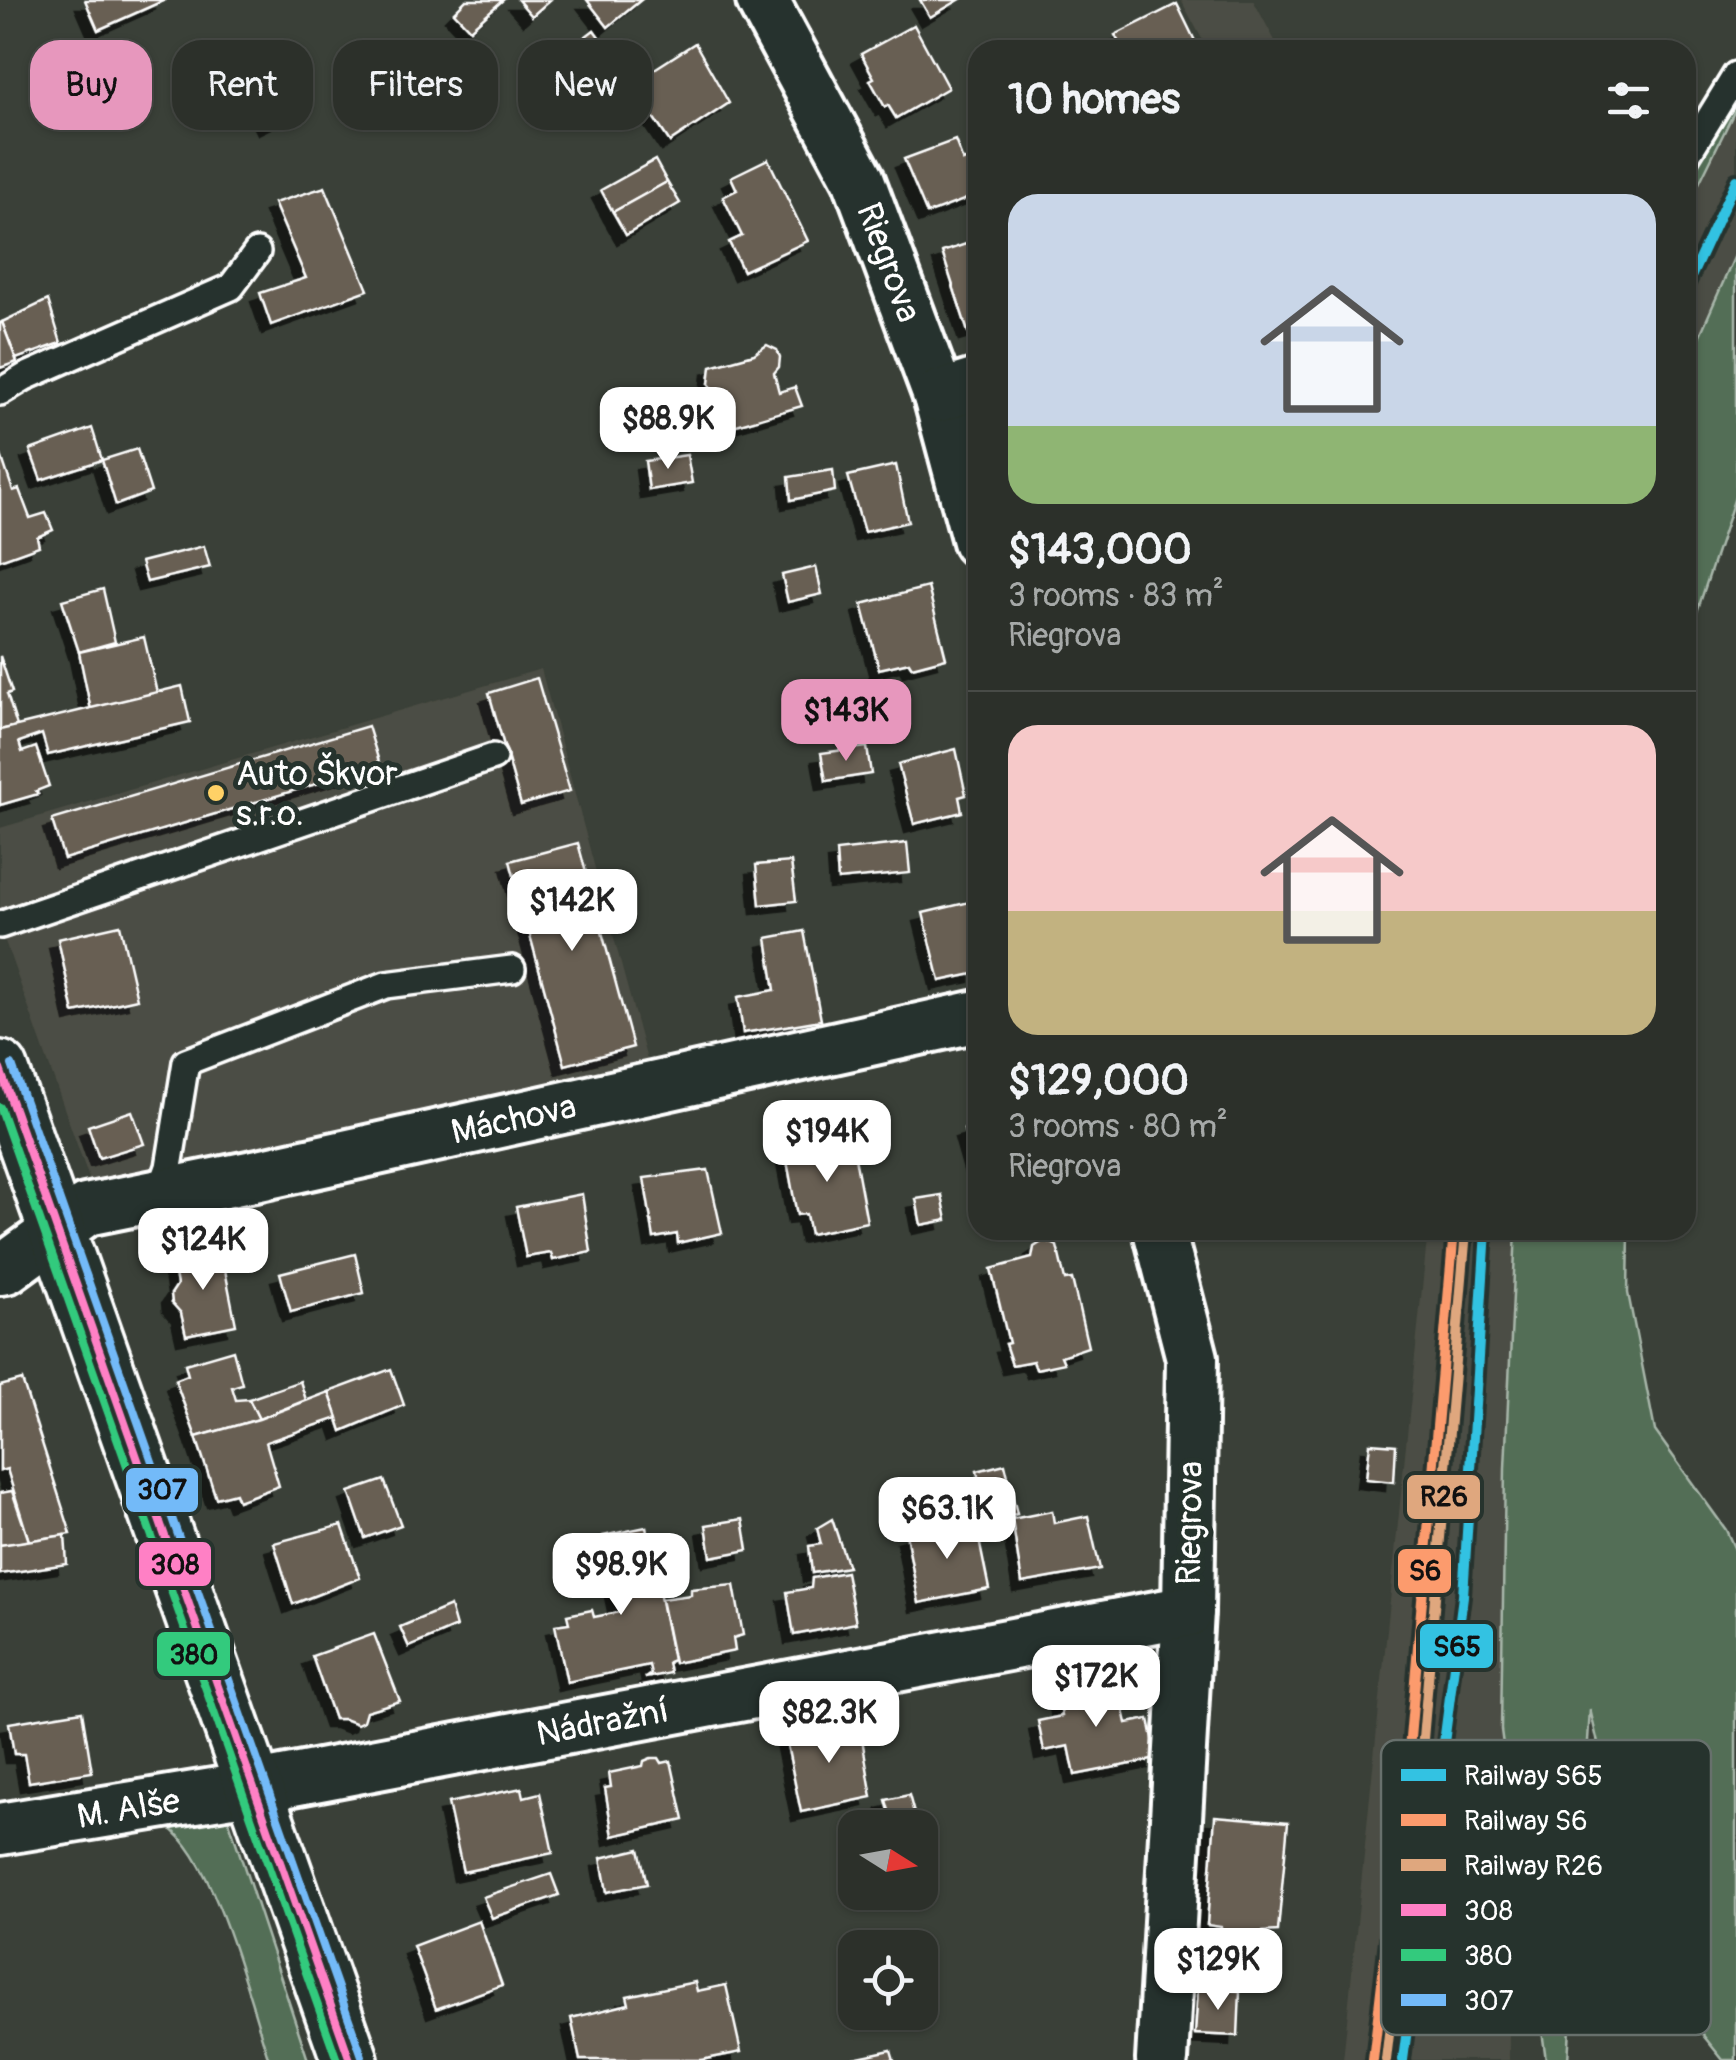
<!DOCTYPE html>
<meta charset="utf-8">
<style>
:root{--surface:#2c302a;--page:#383c36;--text:#f1f3f6;--muted:#a6a9a8;--line:#484b47;--accent:#e797bd}
body{margin:0;font-family:Pangolin,sans-serif;background:var(--page);color:var(--text);height:100vh;display:flex;flex-direction:column;font-size:38px;white-space:nowrap}
*{box-sizing:border-box;margin:0}
p{font-size:32px;color:var(--muted)}
.icon{flex:none;width:55px;height:55px;fill:none;stroke:currentColor;stroke-width:2;stroke-linecap:round;stroke-linejoin:round}
.map{position:relative;flex:1;overflow:hidden}
.details{position:absolute;left:968px;top:40px;width:728px;height:1200px;display:flex;flex-direction:column;background:var(--surface);border-radius:30px;box-shadow:0 2px 8px #0004,0 0 0 2px var(--line)}
.details>*{flex:none}
.hud{position:absolute;left:30px;top:40px;width:788px;height:90px;display:flex;gap:20px}
.needle{width:65px;rotate:101deg}
.controls{position:absolute;left:838px;top:1810px;display:grid;gap:20px}
.controls a{display:grid;place-items:center;width:100px;height:100px;border-radius:20px;background:var(--surface);box-shadow:0 2px 8px #0004,0 0 0 2px var(--line);font-size:50px}
.price{position:absolute;translate:-50% -85px;padding:0 22px;border-radius:20px;background:#fff;color:#222;font-size:32px;line-height:65px;filter:drop-shadow(0 2px 5px #0008)}
.price::after{content:'';position:absolute;left:50%;top:60px;width:30px;height:22px;margin-left:-15px;background:inherit;clip-path:polygon(0 0,100% 0,50% 100%)}
.price.current{background:var(--accent);color:#111}
ul{padding:0;list-style:none}
li{display:grid;align-content:center;gap:20px;height:530px;padding:0 40px}
li+li{border-top:2px solid var(--line)}
li span{display:grid;place-items:center;height:310px;border-radius:30px;color:#555}
li>.icon{margin-inline-start:auto}
span .icon{width:180px;height:180px;fill:#fffc;stroke-width:1}
li b{font-size:42px}
h2{display:flex;justify-content:space-between;align-items:center;height:120px;padding:0 40px;font-size:42px}
.tag{padding:0 35px;border-radius:30px;background:var(--surface);box-shadow:0 2px 8px #0004,0 0 0 2px var(--line);font-size:35px;line-height:90px}
.tag.current{background:var(--accent);color:#111}
.map>svg:first-child{display:block}
.built{fill:#4c4d44}
.green{fill:#526e56;stroke:#a8b6aa;stroke-width:2.5}
.building{fill:#685e53;stroke:#fff;stroke-width:2.5;filter:url(#shadow)}
.lines{fill:none;stroke-linecap:round;stroke-linejoin:round}
.service-casing{stroke:#fff;stroke-width:32}
.minor-casing{stroke:#fff;stroke-width:58}
.secondary-casing{stroke:#fff;stroke-width:62}
.service{stroke:#26332d;stroke-width:25}
.minor{stroke:#26332d;stroke-width:50}
.secondary{stroke:#26332d;stroke-width:55}
.bus-1-casing{stroke:#26332d;stroke-width:15}
.bus-2-casing{stroke:#26332d;stroke-width:15}
.bus-3-casing{stroke:#26332d;stroke-width:15}
.bus-1{stroke:#ff80c5;stroke-width:8}
.bus-2{stroke:#33ca7d;stroke-width:8}
.bus-3{stroke:#73baf8;stroke-width:8}
.rail-1-casing{stroke:#26332d;stroke-width:18}
.rail-2-casing{stroke:#26332d;stroke-width:18}
.rail-3-casing{stroke:#26332d;stroke-width:18}
.rail-1{stroke:#33c2e2;stroke-width:10}
.rail-2{stroke:#fc9b6d;stroke-width:10}
.rail-3{stroke:#dfa77e;stroke-width:10}
.poi-dot{fill:#ffd166;stroke:#26332d;stroke-width:4}
.labels{text-anchor:middle;stroke-width:10;stroke-linejoin:round;paint-order:stroke}
.street-label{font-size:35px;fill:#fff;stroke:#26332d}
.poi-label{font-size:35px;fill:#fff;stroke:#26332d;text-anchor:start}
.key{fill:#26332d;stroke:#67706c;stroke-width:2.5}
.key-label{font-size:28px;fill:#fff}
.line-badge{stroke:#26332d;stroke-width:4}
.pale-badge-label{font-size:28px;text-anchor:middle;font-weight:bold;fill:#111}
</style>
<div class="map">
<svg width="1736" height="2060" viewBox="0 0 1736 2060">
<defs>
<filter id="shadow"><feDropShadow dx="-9" dy="9" stdDeviation="0" flood-color="#0009"/></filter>
</defs>
<rect width="100%" height="100%" fill="#3a4038"/>
<filter id="ink" filterUnits="userSpaceOnUse"><feTurbulence type="fractalNoise" baseFrequency=".01" numOctaves="2"/><feDisplacementMap in="SourceGraphic" scale="20" xChannelSelector="R" yChannelSelector="G"/><feConvolveMatrix kernelMatrix="1 2 1 2 8 2 1 2 1" color-interpolation-filters="sRGB"/></filter>
<g filter="url(#ink)">
<g class="built">
<path d="M1181,0H1253L1280,50H1208Z"/>
<path d="M1736,108V253L1685,369V212Z"/>
<path d="M541,669L647,1060L91,1184L0,927V828Z"/>
<path d="M1428,1230H1516L1505,1468L1501,1730L1508,1782L1509,2060H1343Z"/>
</g>
<g class="green">
<path d="M1736,103V108L1685,212V183Z"/>
<path d="M1736,253V494L1685,648V369Z"/>
<path d="M1516,1230H1629L1628,1293L1655,1431L1726,1530L1736,1552V2060H1723L1651,1971L1590,1709L1568,2060H1546L1501,1730L1505,1468Z"/>
<path d="M227,1815L308,2060H269C250,2003 216,1858 167,1826Z"/>
</g>
<g class="building">
<path d="M85,0H165L98,30Z"/>
<path d="M466,0H503L470,29L454,12Z"/>
<path d="M518,0H550L532,16Z"/>
<path d="M587,0H641L608,27Z"/>
<path d="M920,0H959L930,17Z"/>
<path d="M1177,4L1197,45L1188,50H1123L1115,35Z"/>
<path d="M914,25L948,88L896,118L888,105L885,107L870,80L874,78L861,54Z"/>
<path d="M594,30L610,52L568,84L553,61Z"/>
<path d="M695,43L729,103L670,142L631,84Z"/>
<path d="M281,85L294,112L267,125L254,99Z"/>
<path d="M955,140L963,161L973,157L978,167L977,195L927,214L904,159Z"/>
<path d="M768,159L808,241L743,271L729,242L742,236L723,197L737,190L731,177Z"/>
<path d="M655,160L667,182L613,212L601,190Z"/>
<path d="M667,182L680,203L626,235L613,212Z"/>
<path d="M325,187L368,290L271,325L260,293L306,278L274,203Z"/>
<path d="M978,240V329L968,332L942,252Z"/>
<path d="M48,300L61,343L16,359L2,322Z"/>
<path d="M2,322L17,362L0,368V323Z"/>
<path d="M767,345L777,350L780,357L779,367L774,373L779,392L795,387L802,406L733,426L724,398L720,399L709,384L711,366L754,354Z"/>
<path d="M92,428L102,460L41,480L30,450Z"/>
<path d="M137,449L151,492L116,505L102,460Z"/>
<path d="M0,452L13,491L19,489L30,518L46,513L53,530L37,537L39,546L0,560Z"/>
<path d="M687,455L692,483L649,490L645,461Z"/>
<path d="M896,465L908,522L864,532L848,476Z"/>
<path d="M833,470L835,491L791,500L789,477Z"/>
<path d="M204,546L210,567L147,582L141,562Z"/>
<path d="M816,567L822,594L788,602L782,575Z"/>
<path d="M928,587L946,658L912,667L909,662L879,669L862,604Z"/>
<path d="M103,589L115,642L79,652L62,600Z"/>
<path d="M144,637L157,693L91,710L79,652Z"/>
<path d="M0,656L12,692L7,694L17,726L0,730Z"/>
<path d="M537,678L570,791L521,805L489,693Z"/>
<path d="M182,686L190,722L48,755L42,734L19,742L22,752L36,747L49,786L36,791L38,794L0,805V730Z"/>
<path d="M368,726L380,765L64,859L52,820Z"/>
<path d="M867,747L871,774L826,781L821,753Z"/>
<path d="M956,749L966,795L959,797L962,812L914,824L898,764Z"/>
<path d="M578,843L633,1047L565,1065L510,861Z"/>
<path d="M907,843L910,873L838,880L836,851Z"/>
<path d="M791,862L796,901L760,905L756,865Z"/>
<path d="M978,900V973L940,981L923,913Z"/>
<path d="M120,925L137,999L74,1013L58,939Z"/>
<path d="M804,931L821,1020L743,1033L738,997L775,990L767,938Z"/>
<path d="M132,1111L144,1144L99,1158L88,1126Z"/>
<path d="M978,1125V1178L964,1129Z"/>
<path d="M851,1136L867,1222L810,1234L806,1214L797,1215L785,1150Z"/>
<path d="M708,1170L722,1233L678,1243L677,1234L654,1238L644,1178Z"/>
<path d="M582,1194L591,1252L553,1260L551,1253L526,1257L516,1207Z"/>
<path d="M942,1195L947,1220L921,1225L916,1199Z"/>
<path d="M1045,1240L1057,1246L1065,1280L1072,1279L1088,1347L1061,1356L1064,1363L1036,1369L1033,1361L1012,1365L1005,1344L1009,1343L991,1269L1032,1258L1034,1247Z"/>
<path d="M221,1250L236,1325L186,1335L181,1313L172,1303L171,1294L177,1285L173,1261Z"/>
<path d="M355,1254L364,1293L291,1312L280,1273Z"/>
<path d="M233,1350L242,1384L232,1387L236,1400L249,1399L259,1419L196,1437L175,1380L188,1375L185,1364Z"/>
<path d="M391,1369L404,1405L342,1431L329,1392Z"/>
<path d="M22,1380L71,1534L29,1541L7,1469L0,1471V1386Z"/>
<path d="M300,1381L306,1400L259,1419L249,1399Z"/>
<path d="M329,1392L338,1418L266,1442L279,1486L238,1501L235,1493L216,1498L196,1437L259,1419Z"/>
<path d="M1370,1443L1396,1445L1394,1482L1366,1479Z"/>
<path d="M1005,1464L1017,1514L987,1520L977,1471Z"/>
<path d="M384,1480L401,1525L365,1538L349,1492Z"/>
<path d="M12,1491L29,1541L0,1545V1493Z"/>
<path d="M1052,1511L1054,1523L1088,1516L1100,1569L1022,1583L1012,1519Z"/>
<path d="M743,1519L748,1550L711,1557L706,1525Z"/>
<path d="M832,1519L848,1567L812,1573L809,1546L821,1544L817,1528Z"/>
<path d="M947,1523L950,1529L976,1525L989,1589L919,1603L906,1534Z"/>
<path d="M342,1525L360,1578L293,1604L274,1543Z"/>
<path d="M646,1527L673,1660L668,1662L670,1673L645,1678L651,1674L649,1665L567,1682L555,1625L569,1623L567,1615L592,1610L594,1617L619,1612L603,1536Z"/>
<path d="M65,1535L67,1564L0,1574V1545Z"/>
<path d="M846,1572L856,1623L794,1635L787,1592L811,1588L812,1578Z"/>
<path d="M734,1585L743,1635L733,1638L735,1651L674,1663L661,1599L691,1595V1589Z"/>
<path d="M450,1606L456,1627L409,1647L400,1627Z"/>
<path d="M374,1634L400,1701L366,1711L363,1721L357,1724L344,1719H334L312,1656Z"/>
<path d="M1107,1677L1113,1708L1123,1706L1127,1723L1149,1719L1157,1759L1075,1775L1069,1746L1044,1751L1038,1721L1062,1716L1057,1687Z"/>
<path d="M82,1711L92,1772L29,1782L24,1754H14L9,1723Z"/>
<path d="M859,1721L872,1797L801,1812L785,1735Z"/>
<path d="M651,1758H659L662,1763L671,1761L684,1820L613,1836L605,1788L611,1787L609,1773L643,1766L644,1761Z"/>
<path d="M522,1788L524,1797L540,1793L553,1853L463,1872L448,1803Z"/>
<path d="M909,1795L918,1828H894L886,1800Z"/>
<path d="M1215,1816L1288,1822L1278,1931L1263,1932L1262,1941L1220,1936L1221,1927L1207,1925Z"/>
<path d="M639,1849L647,1884L607,1892L601,1858Z"/>
<path d="M551,1874L559,1895L492,1918L483,1897Z"/>
<path d="M479,1921L502,1985L436,2009L413,1946Z"/>
<path d="M695,1982L697,1991L726,1985L741,2052L701,2060H580L571,2018L629,2004L627,1996Z"/>
<path d="M1198,1989L1240,1991L1238,2036L1195,2034Z"/>
<path d="M891,2050L894,2060H844Z"/>
</g>
<g class="lines">
<g class="service-casing">
<g id="service">
<path d="M1685,158L1736,75"/>
<path d="M0,392L25,377L231,287L257,252"/>
<path d="M0,925L493,757"/>
<path d="M159,1195L169,1167L186,1062L386,985L512,969"/>
</g>
</g>
<g class="minor-casing">
<g id="minor">
<path id="s1" d="M762,0L858,178L939,396L978,541"/>
<path d="M939,396L978,384"/>
<path d="M1159,1230L1192,1358L1188,1611L1162,2060"/>
<path id="s2" d="M0,1269L6,1268L86,1210L259,1175L978,1016"/>
<path id="s3" d="M0,1829L256,1787L1188,1611"/>
</g>
</g>
<g class="secondary-casing">
<path id="secondary" d="M0,1069L350,2060"/>
</g>
<use href="#service" class="service"/>
<use href="#minor" class="minor"/>
<use href="#secondary" class="secondary"/>
<g class="bus-1-casing">
<path id="bus-1" d="M0,1069L350,2060"/>
</g>
<g class="bus-2-casing">
<path id="bus-2" d="M0,1107L337,2060"/>
</g>
<g class="bus-3-casing">
<path id="bus-3" d="M12,1065L362,2056"/>
</g>
<use href="#bus-1" class="bus-1"/>
<use href="#bus-2" class="bus-2"/>
<use href="#bus-3" class="bus-3"/>
<g class="rail-1-casing">
<g id="rail-1">
<path d="M1685,290L1736,180"/>
<path d="M1403,2060L1463,1596L1486,1230"/>
</g>
</g>
<g class="rail-2-casing">
<path id="rail-2" d="M1373,2060L1409,1750L1454,1230"/>
</g>
<g class="rail-3-casing">
<path id="rail-3" d="M1386,2060L1422,1751L1466,1231"/>
</g>
<use href="#rail-1" class="rail-1"/>
<use href="#rail-2" class="rail-2"/>
<use href="#rail-3" class="rail-3"/>
</g>
</g>
<circle class="poi-dot" cx="216" cy="793" r="10"/>
<g class="labels">
<g class="street-label">
<text dy="12" stroke="none"><textPath href="#s1" startOffset="292">Riegrova</textPath></text>
<text dy="12" stroke="none"><textPath href="#s2" startOffset="542">Máchova</textPath></text>
<text transform="translate(1189 1523) rotate(-89)" y="12">Riegrova</text>
<text dy="12" stroke="none"><textPath href="#s3" startOffset="612">Nádražní</textPath></text>
<text dy="12" stroke="none"><textPath href="#s3" startOffset="130">M. Alše</textPath></text>
</g>
<g class="poi-label">
<text x="236" y="785">Auto Škvor<tspan x="236" dy="40">s.r.o.</tspan></text>
</g>
</g>
<rect x="1381" y="1740" width="330" height="295" rx="15" class="key"/>
<rect x="1401" y="1769" width="45" height="12" fill="#33c2e2"/>
<rect x="1401" y="1814" width="45" height="12" fill="#fc9b6d"/>
<rect x="1401" y="1859" width="45" height="12" fill="#dfa77e"/>
<rect x="1401" y="1904" width="45" height="12" fill="#ff80c5"/>
<rect x="1401" y="1949" width="45" height="12" fill="#33ca7d"/>
<rect x="1401" y="1994" width="45" height="12" fill="#73baf8"/>
<g class="key-label">
<text x="1464" y="1785">Railway S65</text>
<text x="1464" y="1830">Railway S6</text>
<text x="1464" y="1875">Railway R26</text>
<text x="1464" y="1920">308</text>
<text x="1464" y="1965">380</text>
<text x="1464" y="2010">307</text>
</g>
<g class="line-badge">
<rect x="124" y="1466" width="76" height="48" rx="10" fill="#73baf8"/>
<rect x="1405" y="1473" width="77" height="48" rx="10" fill="#dfa77e"/>
<rect x="137" y="1540" width="76" height="48" rx="10" fill="#ff80c5"/>
<rect x="1396" y="1547" width="57" height="48" rx="10" fill="#fc9b6d"/>
<rect x="1418" y="1622" width="77" height="48" rx="10" fill="#33c2e2"/>
<rect x="155" y="1630" width="77" height="48" rx="10" fill="#33ca7d"/>
</g>
<g class="pale-badge-label">
<text x="162" y="1499">307</text>
<text x="1444" y="1506">R26</text>
<text x="175" y="1574">308</text>
<text x="1425" y="1580">S6</text>
<text x="1457" y="1656">S65</text>
<text x="194" y="1664">380</text>
</g>
</svg>
<div class="controls">
<a><svg class="needle" viewBox="-14 -14 28 28"><path d="M0-13l5 13h-10z" fill="#e53935"/><path d="M0 13l5-13h-10z" fill="#a6a9a8"/></svg></a>
<a><svg class="icon" aria-label="locate" viewBox="0 0 24 24"><circle cx="12" cy="12" r="6"/><path d="M12 2v4M12 18v4M2 12h4M18 12h4"/></svg></a>
</div>
<b class="price" style="left:668px;top:472px">$88.9K</b>
<b class="price current" style="left:846px;top:764px">$143K</b>
<b class="price" style="left:572px;top:954px">$142K</b>
<b class="price" style="left:827px;top:1185px">$194K</b>
<b class="price" style="left:203px;top:1293px">$124K</b>
<b class="price" style="left:947px;top:1562px">$63.1K</b>
<b class="price" style="left:621px;top:1618px">$98.9K</b>
<b class="price" style="left:1096px;top:1730px">$172K</b>
<b class="price" style="left:829px;top:1766px">$82.3K</b>
<b class="price" style="left:1218px;top:2013px">$129K</b>
<div class="hud">
<a class="tag current">Buy</a>
<a class="tag">Rent</a>
<a class="tag">Filters</a>
<a class="tag">New</a>
</div>
<section class="details">
<h2>10 homes<svg class="icon" aria-label="filters" viewBox="0 0 24 24"><path d="M4 7h16M4 17h16"/><circle cx="9" cy="7" r="2"/><circle cx="15" cy="17" r="2"/></svg></h2>
<ul>
<li><span style="background:linear-gradient(#c9d6e8 75%,#8fb573 0)"><svg class="icon" aria-label="home" viewBox="0 0 24 24"><path d="M3 11l9-7 9 7M6 9v11h12V9"/></svg></span><div><b>$143,000</b><p>3 rooms · 83 m²</p><p>Riegrova</p></div></li>
<li><span style="background:linear-gradient(#f6c9c9 60%,#c2b280 0)"><svg class="icon" aria-label="home" viewBox="0 0 24 24"><path d="M3 11l9-7 9 7M6 9v11h12V9"/></svg></span><div><b>$129,000</b><p>3 rooms · 80 m²</p><p>Riegrova</p></div></li>
</ul>
</section>
</div>
